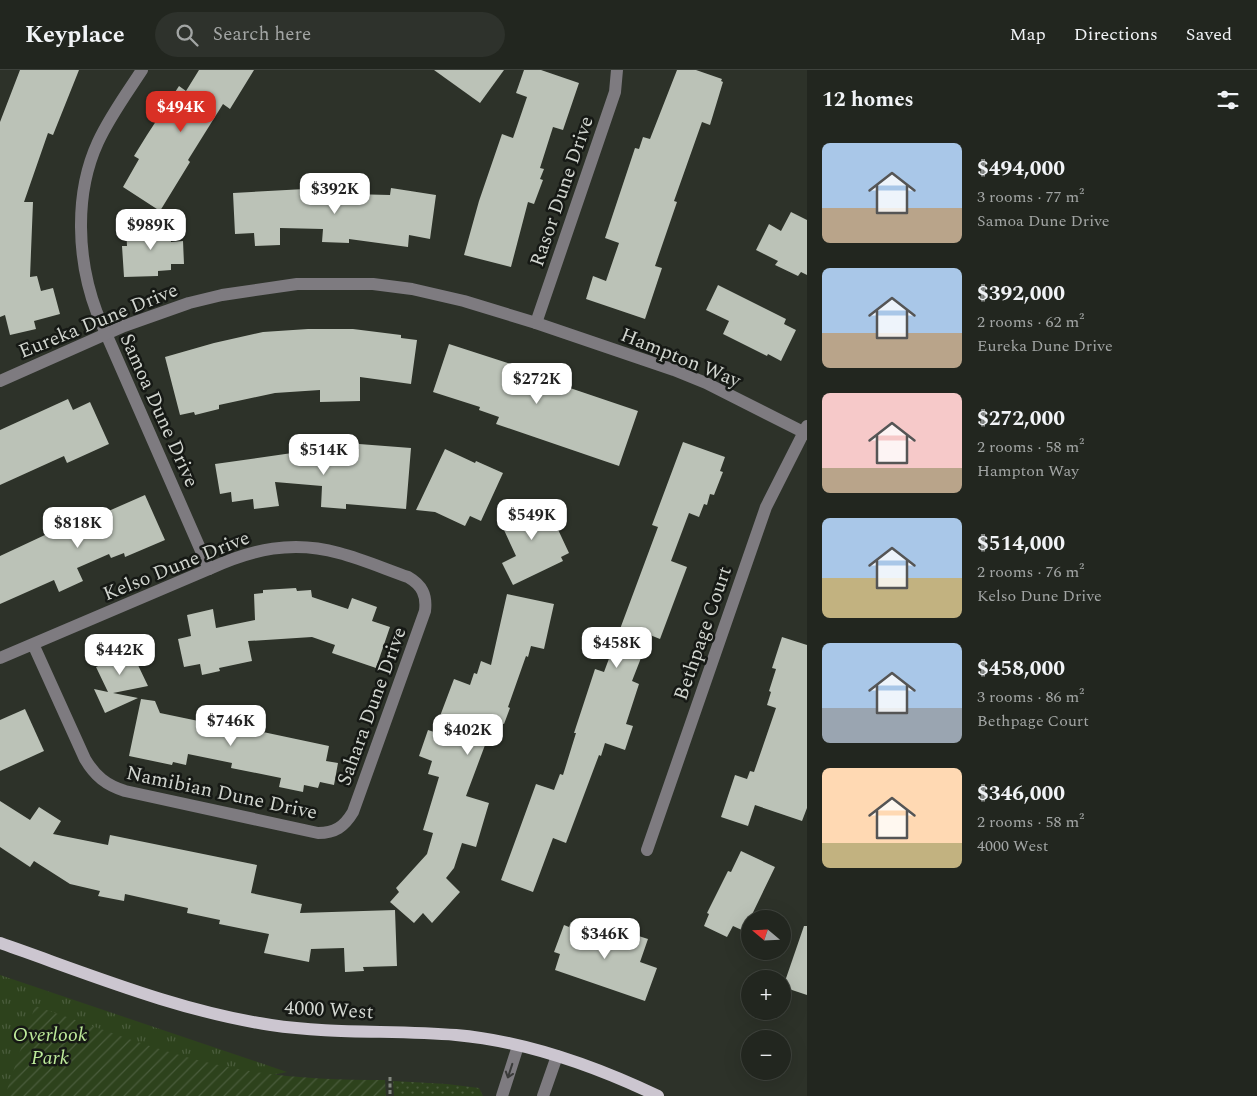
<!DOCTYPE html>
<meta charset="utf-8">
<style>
:root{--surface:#22261f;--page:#2e322c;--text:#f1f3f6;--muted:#a2a5a4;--line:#3f433d;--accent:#d93025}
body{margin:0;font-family:Spectral,serif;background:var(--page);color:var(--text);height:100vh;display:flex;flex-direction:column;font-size:19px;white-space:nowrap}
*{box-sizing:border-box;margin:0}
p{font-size:16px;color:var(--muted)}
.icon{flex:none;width:28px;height:28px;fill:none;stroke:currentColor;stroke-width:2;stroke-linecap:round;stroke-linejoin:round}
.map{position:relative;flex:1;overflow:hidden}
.sheet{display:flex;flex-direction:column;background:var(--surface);width:450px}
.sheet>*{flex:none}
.needle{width:32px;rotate:289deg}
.buttons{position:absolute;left:741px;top:840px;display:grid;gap:10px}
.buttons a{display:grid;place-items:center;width:50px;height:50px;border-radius:50%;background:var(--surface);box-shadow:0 5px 20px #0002,0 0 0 1px var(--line);font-size:25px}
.price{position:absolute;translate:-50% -42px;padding:0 11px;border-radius:10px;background:#fff;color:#222;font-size:16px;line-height:32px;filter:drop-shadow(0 1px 2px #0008)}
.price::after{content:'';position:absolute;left:50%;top:30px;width:15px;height:11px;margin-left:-8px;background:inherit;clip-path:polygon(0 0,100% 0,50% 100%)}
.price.current{background:var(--accent);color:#fff}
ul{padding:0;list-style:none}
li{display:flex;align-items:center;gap:15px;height:125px;padding:0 15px}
li span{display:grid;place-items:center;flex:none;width:140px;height:100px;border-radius:8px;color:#555}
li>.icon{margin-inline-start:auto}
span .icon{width:60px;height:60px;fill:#fffc;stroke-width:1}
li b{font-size:21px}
h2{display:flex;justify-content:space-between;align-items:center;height:60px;padding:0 15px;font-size:21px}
header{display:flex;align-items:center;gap:30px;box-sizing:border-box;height:70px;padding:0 25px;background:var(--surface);border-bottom:1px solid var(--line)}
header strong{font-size:24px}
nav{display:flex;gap:28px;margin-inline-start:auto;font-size:18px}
.search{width:350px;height:45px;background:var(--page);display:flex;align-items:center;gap:12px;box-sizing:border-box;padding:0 18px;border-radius:28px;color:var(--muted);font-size:19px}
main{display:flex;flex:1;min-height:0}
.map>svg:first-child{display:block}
.grass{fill:url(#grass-dots)}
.park{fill:url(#park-tufts)}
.garden{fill:url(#garden-furrows)}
.building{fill:#bbc2b7}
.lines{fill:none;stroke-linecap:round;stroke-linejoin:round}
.path{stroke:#838880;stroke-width:3;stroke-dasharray:4 2.5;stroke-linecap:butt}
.minor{stroke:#7e7b80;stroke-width:12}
.major{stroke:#ccc6d0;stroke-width:12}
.oneway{stroke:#3a3b3a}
.labels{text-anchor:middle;stroke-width:5;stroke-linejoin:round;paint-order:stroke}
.street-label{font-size:20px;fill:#d1d5cf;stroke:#161915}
.park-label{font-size:20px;font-style:italic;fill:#beeb9b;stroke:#161915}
</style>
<header>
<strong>Keyplace</strong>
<div class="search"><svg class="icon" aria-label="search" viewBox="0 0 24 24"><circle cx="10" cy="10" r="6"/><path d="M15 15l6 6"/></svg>Search here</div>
<nav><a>Map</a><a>Directions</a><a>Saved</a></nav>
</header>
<main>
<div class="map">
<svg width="807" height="1026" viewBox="0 0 807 1026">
<defs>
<pattern id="grass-dots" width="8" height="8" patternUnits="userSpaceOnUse" patternTransform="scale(1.25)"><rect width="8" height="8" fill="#2d421c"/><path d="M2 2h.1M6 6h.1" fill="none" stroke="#4a5c3c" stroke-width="1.8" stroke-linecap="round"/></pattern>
<pattern id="park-tufts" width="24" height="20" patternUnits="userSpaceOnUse" patternTransform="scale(1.25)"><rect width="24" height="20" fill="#2d421c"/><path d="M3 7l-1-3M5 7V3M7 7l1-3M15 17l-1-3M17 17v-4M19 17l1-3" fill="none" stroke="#4a5c3c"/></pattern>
<pattern id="garden-furrows" width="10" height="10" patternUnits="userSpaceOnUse" patternTransform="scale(1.25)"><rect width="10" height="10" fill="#2d421c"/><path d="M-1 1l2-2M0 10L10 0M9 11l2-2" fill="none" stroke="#4a5c3c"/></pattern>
</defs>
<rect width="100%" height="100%" fill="#2d3229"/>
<path class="grass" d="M393,1011L447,1014L479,1018L483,1026H394Z"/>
<path class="park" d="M0,905L287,1002L172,1026H0Z"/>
<path class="garden" d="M35,936C101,958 170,987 238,999C287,1008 336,1010 385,1010L386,1026H5Z"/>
<g class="building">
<path d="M20,0H79L53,65L48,63L24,132H33L30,207L37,206L41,221L53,218L60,244L34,251L36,259L10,265L5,245L0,247V52Z"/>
<path d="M199,0H254L230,39L223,34L188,90L190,92L160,141L123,117L139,89L134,86L147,65L179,16L186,21Z"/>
<path d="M434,0H504L480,33Z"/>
<path d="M524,0H541L579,13L563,60L553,57L540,98L544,99L540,109L543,110L534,134L528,132L511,197L464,185L479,131L502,64L513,68L527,27L516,23Z"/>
<path d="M677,0H696L722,9L721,11L723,12L710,55L702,52L674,131L677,132L655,196L662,198L645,249L586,229L593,206L606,211L619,173L605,168L635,78L639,79L643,67L650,69Z"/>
<path d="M305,116H350V124L390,125L391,118L436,125L430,169L409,165L408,177L349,169V173L322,172L323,159L280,158V175L255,176L254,163L235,164L233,123L305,119Z"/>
<path d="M791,142L807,150V205L801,202L798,206L775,195L778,191L756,180L769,154L781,161Z"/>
<path d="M169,154L171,172L183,171L184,194H171V200L158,201V206L124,207L122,176H127L126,158H142V155Z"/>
<path d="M718,215L786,249L784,254L796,260L781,291L768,284L767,286L723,264L729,251L706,240Z"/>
<path d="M308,259H353L401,265V268L417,270L411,314L360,307V331L320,332V320L275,323L219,335V339L195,345L194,342L180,345L165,287L214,273L263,262Z"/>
<path d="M449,274L539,303L538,306L570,317V318L638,341L619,396L496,354L499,347L479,340L480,337L433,322Z"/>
<path d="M68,329L73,340L90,332L109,374L67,393L64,386L0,415V360Z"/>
<path d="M683,372L725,387L720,401L723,402L714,425L710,424L707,435L704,434L699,447L689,443L671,491L687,497L660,569L650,565L632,611L639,614L626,654L633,656L625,680L605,673L601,686L599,685L566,773L553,768L533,822L501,810L536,714L554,720L560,704L563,705L576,663H574L595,599L604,602L658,457L652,455Z"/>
<path d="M300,374L359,379V374L411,378L406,439L346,434V439L321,437L322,416L275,412L279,436L254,439L253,429L232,432L231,422L220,424L215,394L299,382Z"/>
<path d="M445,379L475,393L476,391L503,403L481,451L470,446L465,456L435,442L416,440Z"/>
<path d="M145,425L165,470L125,487L124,483L111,488L109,484L77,498L83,511L59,522L54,510L0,534V486L77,450L79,454Z"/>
<path d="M534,430L538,438L546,434L569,483L561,487L563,491L513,515L502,493L516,486L498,447Z"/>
<path d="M296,518L297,521L311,520L312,527L348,539L352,528L377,537L372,551L390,557L376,598L332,583L335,575L312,567L248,571L252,591L219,598L220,601L202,605L200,594L184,597L178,569L191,566L187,545L213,539L216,558L255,550L254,524L263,523V520Z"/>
<path d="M507,524L554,534L544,579L531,576L528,587L526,586L508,637L510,638L504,654L494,651L466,726L489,733L476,777L462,773L454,798L446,808L460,822L432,853L423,843L414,853L390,832L399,822L396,818L427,784L433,763L423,760L439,707L428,704L432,691L419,686L428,660L434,662L454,609L470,615L474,603L477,604L481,591L491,595Z"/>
<path d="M782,567L807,575V738L802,751L755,735L748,756L721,747L735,705L747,709L750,701L754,702L776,638L767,635L771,622L769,621L776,599L772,598Z"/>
<path d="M130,569L140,591L137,593L148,616L113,623L138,628L105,643L94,619L108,622L96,597L107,592L102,582Z"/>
<path d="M141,629L155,631L160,643L208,653L210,642L223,645L224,642L242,646V650L265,654L263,662L329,676L326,691L338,693L334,715L320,712L318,718L304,715L303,722L279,717L281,708L231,698L232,693L188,684L186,695L173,692L172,695L129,686Z"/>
<path d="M25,639L44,681L0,701V650Z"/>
<path d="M0,731L30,750L39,737L61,751L53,764L108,775L110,765L257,795L251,823L302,834L300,843L395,840L397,896L363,897L364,901L345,902L344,878L311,879L309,892L264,883L269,864L219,854L220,850L187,843L188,838L125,824L124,831L98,826L100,821L70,814L34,791L30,797L0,777Z"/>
<path d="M741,781L775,797L744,861L733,856L727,867L704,856L709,844L707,843L728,801L731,802Z"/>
<path d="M571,852L621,868L623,861L648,869L640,892L657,898L645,931L555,900L560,884L554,882L564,855L569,857Z"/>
<path d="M804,856H807V925L783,917Z"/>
</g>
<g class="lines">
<path class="path" d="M390,1007V1026"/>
<g class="minor">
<path d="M142,0C127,23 110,46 98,72C74,124 77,190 97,243L209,499"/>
<path d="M536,253L615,22L617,0"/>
<path d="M0,311L124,256L189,233L222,225L297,214H373L412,219L464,231L536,253L674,300L706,313L807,364"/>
<path d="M0,588L209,499C252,479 293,470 339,483C362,489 385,499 408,507C422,515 427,525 425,541L353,742C344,757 335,763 318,763L125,721C106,715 95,706 85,689L33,574"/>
<path d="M647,780L766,437L807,356"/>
<path d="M502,1026L518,976"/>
<path d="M543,1026L557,986"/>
</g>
<path class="major" d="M0,873C89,904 178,941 271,955C331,964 395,960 456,965C524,971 597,997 658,1026"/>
</g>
<defs><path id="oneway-shaft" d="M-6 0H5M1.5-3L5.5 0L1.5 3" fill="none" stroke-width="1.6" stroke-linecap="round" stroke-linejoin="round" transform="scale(1.25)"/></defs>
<use class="oneway" href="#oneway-shaft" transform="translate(510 1001) rotate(108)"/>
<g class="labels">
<g class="street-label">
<text transform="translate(561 121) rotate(-71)" y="7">Rasor Dune Drive</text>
<text transform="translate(98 250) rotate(-22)" y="7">Eureka Dune Drive</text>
<text transform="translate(681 287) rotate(22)" y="7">Hampton Way</text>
<text transform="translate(160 340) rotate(66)" y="7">Samoa Dune Drive</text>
<text transform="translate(176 495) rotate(-22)" y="7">Kelso Dune Drive</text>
<text transform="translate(702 563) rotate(-71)" y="7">Bethpage Court</text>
<text transform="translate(371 636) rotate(-70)" y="7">Sahara Dune Drive</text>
<text transform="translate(222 722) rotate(12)" y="7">Namibian Dune Drive</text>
<text transform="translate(329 939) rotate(3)" y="7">4000 West</text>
</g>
<g class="park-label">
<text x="50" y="971">Overlook<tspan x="50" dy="23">Park</tspan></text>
</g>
</g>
</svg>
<div class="buttons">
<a><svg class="needle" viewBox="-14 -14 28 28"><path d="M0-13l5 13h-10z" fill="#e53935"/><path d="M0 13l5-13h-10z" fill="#a2a5a4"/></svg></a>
<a>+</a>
<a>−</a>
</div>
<b class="price current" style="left:181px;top:63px">$494K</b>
<b class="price" style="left:335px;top:145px">$392K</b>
<b class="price" style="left:151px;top:181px">$989K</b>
<b class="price" style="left:537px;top:335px">$272K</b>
<b class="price" style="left:324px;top:406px">$514K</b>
<b class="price" style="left:532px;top:471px">$549K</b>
<b class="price" style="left:78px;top:479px">$818K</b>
<b class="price" style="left:617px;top:599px">$458K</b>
<b class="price" style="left:120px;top:606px">$442K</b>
<b class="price" style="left:231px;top:677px">$746K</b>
<b class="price" style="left:468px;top:686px">$402K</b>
<b class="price" style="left:605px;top:890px">$346K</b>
</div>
<section class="sheet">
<h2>12 homes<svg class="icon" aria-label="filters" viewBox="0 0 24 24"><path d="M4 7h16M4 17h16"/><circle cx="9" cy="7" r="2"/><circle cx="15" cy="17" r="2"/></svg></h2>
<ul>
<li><span style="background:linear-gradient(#a9c7e8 65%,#b9a48a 0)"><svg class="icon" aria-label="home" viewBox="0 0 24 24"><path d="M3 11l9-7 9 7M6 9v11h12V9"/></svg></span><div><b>$494,000</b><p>3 rooms · 77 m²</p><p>Samoa Dune Drive</p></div></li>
<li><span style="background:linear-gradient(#a9c7e8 65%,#b9a48a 0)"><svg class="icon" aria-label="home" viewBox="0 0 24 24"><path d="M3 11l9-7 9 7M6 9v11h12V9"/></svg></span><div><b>$392,000</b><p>2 rooms · 62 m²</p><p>Eureka Dune Drive</p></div></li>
<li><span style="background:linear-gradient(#f6c9c9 75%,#b9a48a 0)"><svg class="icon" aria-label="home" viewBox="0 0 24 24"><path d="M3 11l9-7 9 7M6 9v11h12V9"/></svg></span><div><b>$272,000</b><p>2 rooms · 58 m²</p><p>Hampton Way</p></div></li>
<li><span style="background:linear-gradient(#a9c7e8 60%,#c2b280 0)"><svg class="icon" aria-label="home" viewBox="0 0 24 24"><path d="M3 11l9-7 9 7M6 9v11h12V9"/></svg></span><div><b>$514,000</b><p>2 rooms · 76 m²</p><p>Kelso Dune Drive</p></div></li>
<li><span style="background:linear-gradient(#a9c7e8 65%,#9aa5b1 0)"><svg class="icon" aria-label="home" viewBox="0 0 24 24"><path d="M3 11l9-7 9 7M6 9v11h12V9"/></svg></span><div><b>$458,000</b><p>3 rooms · 86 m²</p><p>Bethpage Court</p></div></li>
<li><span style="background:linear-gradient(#ffd9b3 75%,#c2b280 0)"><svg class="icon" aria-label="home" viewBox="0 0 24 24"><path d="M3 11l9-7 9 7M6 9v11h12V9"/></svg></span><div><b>$346,000</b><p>2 rooms · 58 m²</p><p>4000 West</p></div></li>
</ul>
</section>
</main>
